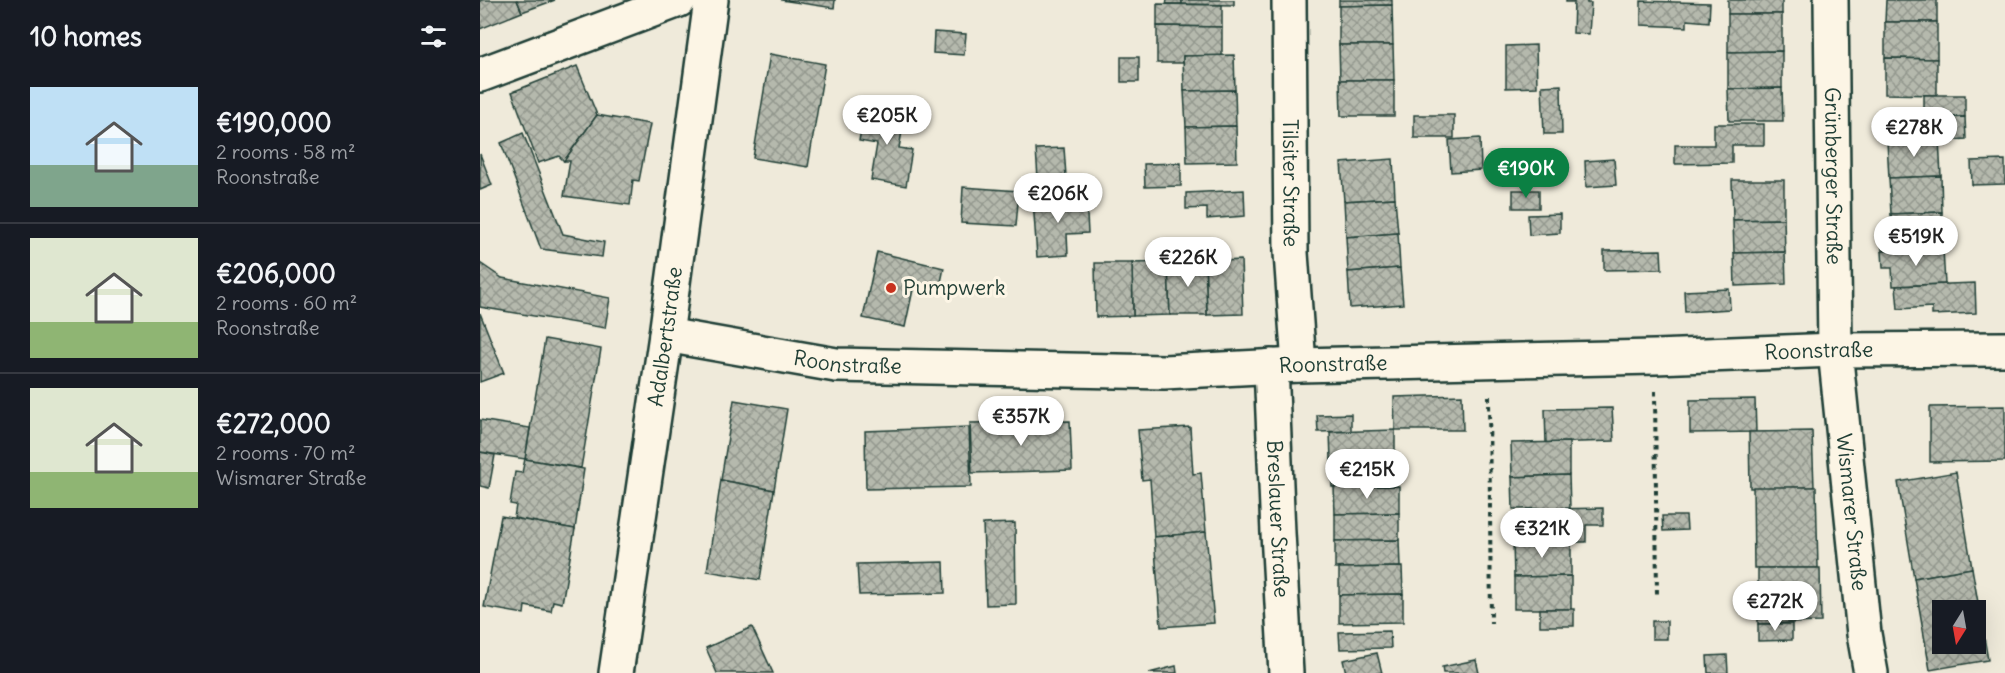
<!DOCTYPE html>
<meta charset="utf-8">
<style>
:root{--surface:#171b24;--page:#242831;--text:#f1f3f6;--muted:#9ea1a6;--line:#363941;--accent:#0b8043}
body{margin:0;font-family:Delius,sans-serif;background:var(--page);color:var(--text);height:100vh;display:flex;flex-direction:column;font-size:22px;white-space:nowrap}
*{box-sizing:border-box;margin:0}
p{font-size:20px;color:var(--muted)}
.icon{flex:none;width:33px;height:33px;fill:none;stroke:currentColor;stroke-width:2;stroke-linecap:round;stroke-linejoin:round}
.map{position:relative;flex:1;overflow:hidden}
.panel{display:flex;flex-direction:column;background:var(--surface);width:480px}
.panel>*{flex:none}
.needle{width:39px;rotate:191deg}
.buttons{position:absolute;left:1452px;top:600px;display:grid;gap:12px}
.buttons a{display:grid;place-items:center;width:54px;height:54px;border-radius:0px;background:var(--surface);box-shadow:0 6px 24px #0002;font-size:30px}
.price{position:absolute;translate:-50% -51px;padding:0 14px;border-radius:21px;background:#fff;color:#222;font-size:20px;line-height:39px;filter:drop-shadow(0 2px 3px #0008)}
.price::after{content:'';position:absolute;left:50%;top:36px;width:18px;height:14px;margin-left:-9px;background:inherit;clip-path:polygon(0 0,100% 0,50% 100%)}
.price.on{background:var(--accent);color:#fff}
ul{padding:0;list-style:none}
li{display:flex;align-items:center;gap:18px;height:150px;padding:0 30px}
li+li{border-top:2px solid var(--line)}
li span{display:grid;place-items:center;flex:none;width:168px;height:120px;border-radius:0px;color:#555}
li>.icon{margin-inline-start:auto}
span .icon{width:72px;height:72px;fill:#fffc;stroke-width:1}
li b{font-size:26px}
h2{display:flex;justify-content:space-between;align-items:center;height:72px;padding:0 30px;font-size:26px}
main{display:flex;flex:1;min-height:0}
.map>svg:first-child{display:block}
.building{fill:url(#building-cross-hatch);stroke:#1f3d34;stroke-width:1.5;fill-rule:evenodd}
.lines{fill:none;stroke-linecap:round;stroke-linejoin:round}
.street-casing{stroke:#1f3d34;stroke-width:38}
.path{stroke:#1f3d34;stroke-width:4;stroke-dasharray:4.5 4.5;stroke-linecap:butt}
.street{stroke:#fcf5e5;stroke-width:33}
.poi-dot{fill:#c8321e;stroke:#fcf5e5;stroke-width:2}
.labels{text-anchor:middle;stroke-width:6;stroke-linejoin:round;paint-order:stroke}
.street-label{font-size:21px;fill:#1f3d34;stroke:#fcf5e5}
.poi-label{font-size:21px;fill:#1f3d34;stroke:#fcf5e5;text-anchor:start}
</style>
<main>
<section class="panel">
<h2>10 homes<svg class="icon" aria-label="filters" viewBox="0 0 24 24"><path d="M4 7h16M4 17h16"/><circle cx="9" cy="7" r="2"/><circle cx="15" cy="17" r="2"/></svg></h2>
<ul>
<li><span style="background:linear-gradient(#bfe0f5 65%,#7fa58c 0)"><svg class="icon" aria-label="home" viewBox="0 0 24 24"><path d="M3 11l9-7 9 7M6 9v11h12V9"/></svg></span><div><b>€190,000</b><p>2 rooms · 58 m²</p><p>Roonstraße</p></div></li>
<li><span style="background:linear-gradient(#dfe7d0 70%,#8fb573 0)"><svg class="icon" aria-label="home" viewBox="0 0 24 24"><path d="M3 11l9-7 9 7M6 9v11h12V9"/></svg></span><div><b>€206,000</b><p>2 rooms · 60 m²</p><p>Roonstraße</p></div></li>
<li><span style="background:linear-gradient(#dfe7d0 70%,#8fb573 0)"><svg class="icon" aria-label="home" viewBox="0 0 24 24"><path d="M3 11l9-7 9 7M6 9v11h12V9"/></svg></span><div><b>€272,000</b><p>2 rooms · 70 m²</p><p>Wismarer Straße</p></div></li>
</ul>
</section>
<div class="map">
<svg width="1525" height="673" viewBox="0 0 1525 673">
<defs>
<pattern id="building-cross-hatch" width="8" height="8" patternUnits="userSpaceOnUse" patternTransform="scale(1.5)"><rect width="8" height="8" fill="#b5b9ad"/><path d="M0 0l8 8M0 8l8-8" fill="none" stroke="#93988e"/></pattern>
</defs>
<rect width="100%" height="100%" fill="#efeada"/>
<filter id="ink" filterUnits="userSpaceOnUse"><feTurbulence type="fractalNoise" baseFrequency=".0167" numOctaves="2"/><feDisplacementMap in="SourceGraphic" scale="12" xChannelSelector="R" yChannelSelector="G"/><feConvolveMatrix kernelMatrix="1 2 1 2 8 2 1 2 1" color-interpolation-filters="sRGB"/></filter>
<g filter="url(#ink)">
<g class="building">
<path d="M0,0H37L42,12L0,29Z"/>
<path d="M37,0H75L42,12Z"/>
<path d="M301,0H355L354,8Z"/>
<path d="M687,0H702V4H686Z"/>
<path d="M702,0H754V5L702,4Z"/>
<path d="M859,0H912V5L859,6Z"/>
<path d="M1086,0H1107V3H1111L1109,34L1093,33L1094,2H1086Z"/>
<rect x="1248" y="0" width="54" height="14"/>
<path d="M1406,0H1457V22H1405Z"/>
<path d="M1161,1L1230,3L1229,22L1207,20V27L1161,25Z"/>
<path d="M677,4L742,5V27L677,26Z"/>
<path d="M912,5L913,45H859V6Z"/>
<path d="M1248,14H1302V51L1248,52Z"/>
<path d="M1405,22H1457V59L1405,58Z"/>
<path d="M677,26L742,27V56H703V63H677Z"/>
<path d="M454,32L486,34L484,55L453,53Z"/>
<path d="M859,45H913L914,80H860Z"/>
<path d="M1056,45L1057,87L1026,88V46Z"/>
<path d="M1302,51V88L1248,89V52Z"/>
<path d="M290,54L345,64L328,167L273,158Z"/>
<path d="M754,55L755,90L704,91L703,56Z"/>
<rect x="641" y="57" width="18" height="25"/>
<path d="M1405,58L1457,59V95L1405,94Z"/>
<path d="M97,66L117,115L84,161L79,156L58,163L32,92Z"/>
<path d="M860,80H914V116H861Z"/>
<path d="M1081,85L1082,134H1064L1062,86Z"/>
<path d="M1302,88L1303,121H1249L1248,89Z"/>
<path d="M755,90L756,126L706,127L704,91Z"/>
<rect x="1444" y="95" width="41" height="22"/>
<path d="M385,108L425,115L419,148L432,150L426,186L391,180L397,144L379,141Z"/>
<path d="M117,115L170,124L159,181L153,180L150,205L84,196L90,161H84Z"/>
<rect x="934" y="115" width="40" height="23"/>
<path d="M1485,117L1486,139L1460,141L1459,139H1436L1434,118Z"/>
<path d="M1234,124H1284V145H1252V163L1195,164V145H1234Z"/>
<path d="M756,126L757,162L707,163L706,127Z"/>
<path d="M43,133L83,234L124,242L122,257L61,249L21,143Z"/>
<path d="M1000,138L1001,170L971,172L969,140Z"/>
<path d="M1459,139L1461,176L1409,178L1407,141Z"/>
<path d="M584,148L586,176L558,178L556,149Z"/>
<path d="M0,154L12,185L0,190Z"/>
<path d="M913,159L915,198L864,201L861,163Z"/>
<path d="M1134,159L1136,185L1106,187L1105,161Z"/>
<path d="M1525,160V184L1492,185L1491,161Z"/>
<path d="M701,163V186L665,187L664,164Z"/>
<path d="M1461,176L1462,212L1411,214L1409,178Z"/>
<path d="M1252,180H1304V219L1253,220Z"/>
<path d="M483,187L539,191L536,226L481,223Z"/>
<path d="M764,190L765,216L727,219V208L706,209V193Z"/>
<rect x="1033" y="190" width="26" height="18"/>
<path d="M606,197L608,233L587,234L588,255L557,257L553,200Z"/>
<path d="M915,198L918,233L866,237L864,201Z"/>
<path d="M1462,212L1463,249L1402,251L1401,233H1412L1411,214Z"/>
<path d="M1080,214V233L1049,235L1048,215Z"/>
<path d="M1304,219L1305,252L1254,253L1253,220Z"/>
<path d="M918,233L920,268L868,272L866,237Z"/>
<path d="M1463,249L1465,284L1413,286L1412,268H1403L1402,251Z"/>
<path d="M1181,250L1182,269L1124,270V251Z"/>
<path d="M397,252L464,268L459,291L434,285L425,327L383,318Z"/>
<path d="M1305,252L1306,284L1255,286L1254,253Z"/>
<path d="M761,260L763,314L727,315L725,262Z"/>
<path d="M688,262L690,315L653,316L652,263Z"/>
<path d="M688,262H725L727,315H690Z"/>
<path d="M0,263L22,278L130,298L125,328L0,307Z"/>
<path d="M615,263H652L653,316L616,317Z"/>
<path d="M920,268L923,304L870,308L868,272Z"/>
<path d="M1495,283L1496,313L1452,315V307L1418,309L1416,286Z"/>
<path d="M1249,289L1250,309L1205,312L1204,291Z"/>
<path d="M0,313L24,373L0,382Z"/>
<path d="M65,339L121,349L101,468L45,459Z"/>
<path d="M982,395L983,430H915L914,397Z"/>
<path d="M1275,399L1276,432L1210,433V400Z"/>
<path d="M254,400L307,409L294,490L241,480Z"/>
<path d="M1525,406V461L1450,462V407Z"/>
<path d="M1132,408L1134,441L1066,443L1065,409Z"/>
<path d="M871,414V431L838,432L837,415Z"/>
<path d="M0,420L50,428L45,459L0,452Z"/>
<path d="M590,421L592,470L492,473L490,423Z"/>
<path d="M489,427L491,487L386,489L385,431Z"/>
<path d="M710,427L713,474L721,473L726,532L674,537L670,479L662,480L658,430Z"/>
<path d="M915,430V459H851L850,432Z"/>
<path d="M1332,431L1334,487L1270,488L1269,432Z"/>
<path d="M1089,442V475L1032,477L1031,443Z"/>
<path d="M0,452L15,455L9,488L0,486Z"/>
<path d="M45,459L104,469L95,529L34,518L36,505L30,504L35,472L42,473Z"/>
<path d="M851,459H915V486L852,487Z"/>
<path d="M1476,472L1492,568L1434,578L1418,482Z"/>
<path d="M1089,475L1090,508L1033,509L1032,477Z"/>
<path d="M241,480L294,490L280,580L227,571Z"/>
<path d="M919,486V513L855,514L854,487Z"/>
<path d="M1273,487H1336L1338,568H1274Z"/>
<path d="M1123,508V525H1106V542H1072V509Z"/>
<path d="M919,513V540L855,541V514Z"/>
<path d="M21,516L95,529L82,603L73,601L71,611L45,606L44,614L4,607Z"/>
<path d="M1182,516H1206L1207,530L1183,531Z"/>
<path d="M535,523L536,604L506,605L503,524Z"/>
<path d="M726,532L734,623L681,627L674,537Z"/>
<path d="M919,540L920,567L855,568V541Z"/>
<path d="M1072,542H1091V576L1034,577L1033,543Z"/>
<path d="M464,562L465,593L379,595L377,564Z"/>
<path d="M922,567L923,594L859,595V568Z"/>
<path d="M1278,568H1340L1341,622L1278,624Z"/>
<path d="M1492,568L1508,660L1450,670L1434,578ZM1462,610H1496V644H1462Z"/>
<path d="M1091,576V609H1034V577Z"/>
<path d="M923,594V622L859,623V595Z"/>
<rect x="1060" y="609" width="34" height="17"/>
<rect x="1172" y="621" width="15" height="18"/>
<path d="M1278,624H1312V640L1278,641Z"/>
<path d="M272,627L293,673H237L226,648Z"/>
<path d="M910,631L911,648L860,649L859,632Z"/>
<path d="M897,653L902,673H866L863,660Z"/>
<path d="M1247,655L1248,673H1228L1227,656Z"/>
<path d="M996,660L999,673H963L962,667Z"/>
<path d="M696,666L697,673H669Z"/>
</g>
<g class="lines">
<g class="street-casing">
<g id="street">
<path id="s1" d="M809,0L811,253L819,365"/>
<path id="s2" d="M1351,0L1355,350L1384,634L1391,673"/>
<path d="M0,75L199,0"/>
<path id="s3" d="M186,335L356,365L684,372L819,365L1175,357L1355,350L1525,349"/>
<path id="s4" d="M791,366L798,533L806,673"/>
<path id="s5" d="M136,673L186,335L231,0"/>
</g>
</g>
<g class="path">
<path d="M1175,391L1177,597"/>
<path d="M1009,396L1011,624"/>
</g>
<use href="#street" class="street"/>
</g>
</g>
<circle class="poi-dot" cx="411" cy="288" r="6"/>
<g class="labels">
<g class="street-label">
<text dy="7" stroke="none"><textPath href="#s2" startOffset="176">Grünberger Straße</textPath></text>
<text dy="7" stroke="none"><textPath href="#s1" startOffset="183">Tilsiter Straße</textPath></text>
<text dy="7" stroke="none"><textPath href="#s5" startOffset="340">Adalbertstraße</textPath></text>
<text dy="7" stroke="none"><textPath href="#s3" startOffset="1156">Roonstraße</textPath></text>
<text dy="7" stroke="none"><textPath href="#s3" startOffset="184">Roonstraße</textPath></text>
<text dy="7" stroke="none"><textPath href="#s3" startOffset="670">Roonstraße</textPath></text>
<text dy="7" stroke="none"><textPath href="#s2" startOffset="513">Wismarer Straße</textPath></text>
<text dy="7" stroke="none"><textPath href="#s4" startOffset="153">Breslauer Straße</textPath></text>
</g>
<g class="poi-label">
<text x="423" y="295">Pumpwerk</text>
</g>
</g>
</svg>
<div class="buttons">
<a><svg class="needle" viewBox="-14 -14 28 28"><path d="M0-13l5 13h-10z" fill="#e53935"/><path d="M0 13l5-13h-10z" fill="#9ea1a6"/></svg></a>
</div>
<b class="price" style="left:407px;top:146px">€205K</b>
<b class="price" style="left:1434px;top:158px">€278K</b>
<b class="price on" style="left:1046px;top:199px">€190K</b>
<b class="price" style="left:578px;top:224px">€206K</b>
<b class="price" style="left:1436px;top:267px">€519K</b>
<b class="price" style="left:708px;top:288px">€226K</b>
<b class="price" style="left:541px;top:447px">€357K</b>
<b class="price" style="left:887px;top:500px">€215K</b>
<b class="price" style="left:1062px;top:559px">€321K</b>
<b class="price" style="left:1295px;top:632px">€272K</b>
</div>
</main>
